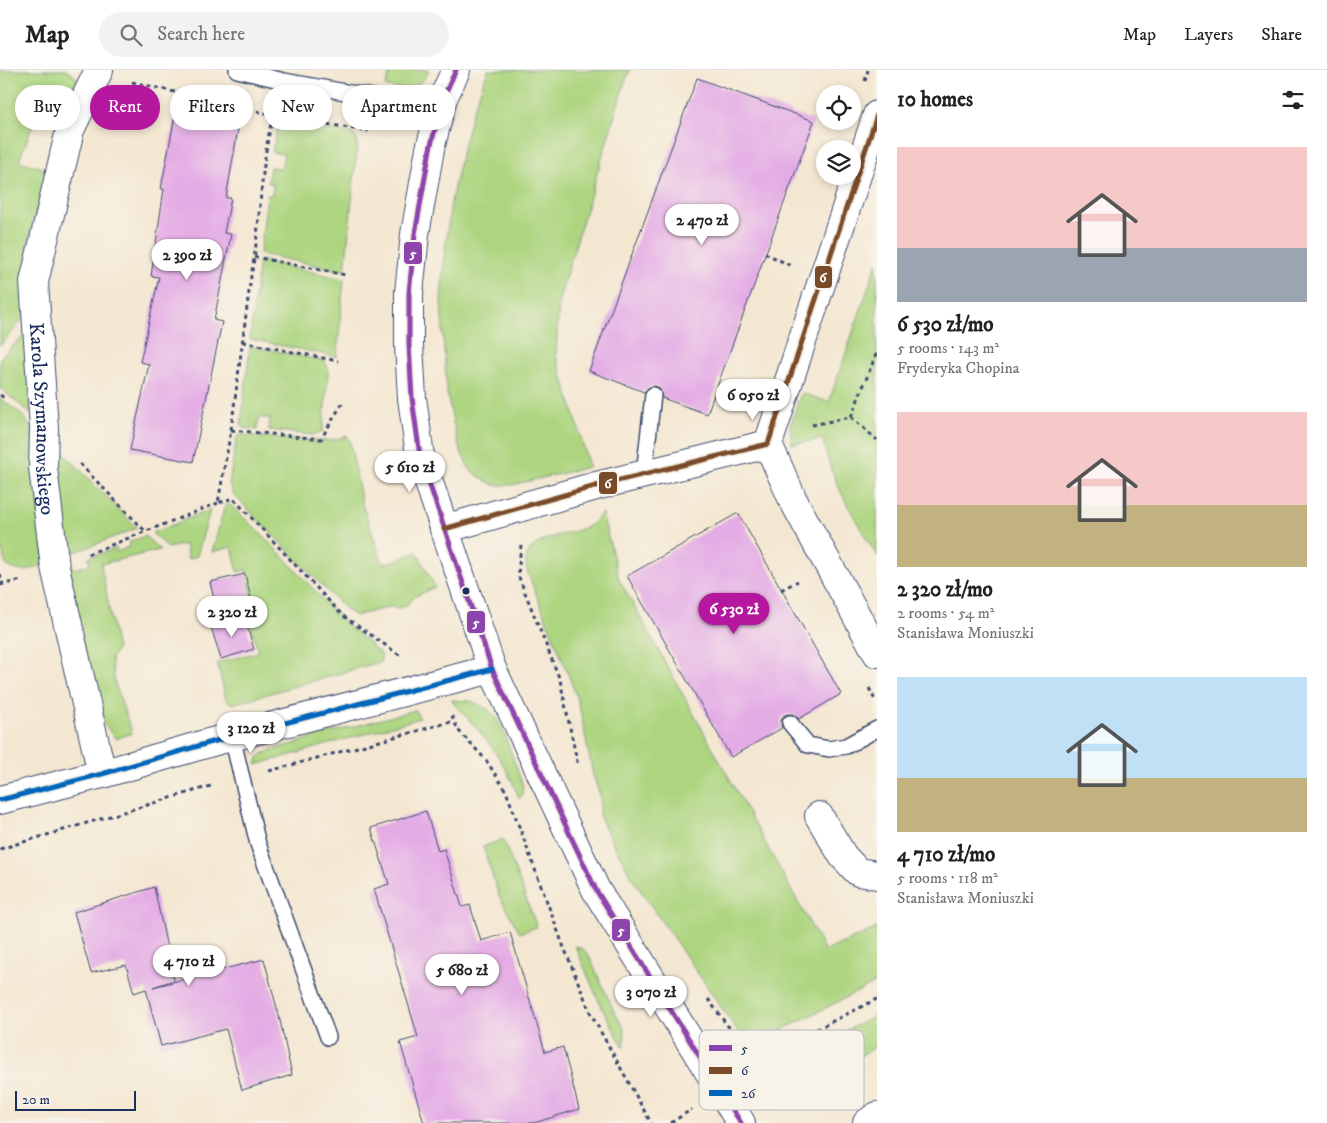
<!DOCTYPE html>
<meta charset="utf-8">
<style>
:root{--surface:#fff;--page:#f2f2f2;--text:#222;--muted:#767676;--line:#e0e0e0;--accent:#b5179e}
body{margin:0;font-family:"IM FELL DW Pica",serif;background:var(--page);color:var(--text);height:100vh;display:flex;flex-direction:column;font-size:19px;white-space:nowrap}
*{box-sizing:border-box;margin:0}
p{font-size:16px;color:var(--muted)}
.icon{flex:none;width:28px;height:28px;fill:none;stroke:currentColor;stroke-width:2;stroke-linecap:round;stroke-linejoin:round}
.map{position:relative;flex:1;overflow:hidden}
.panel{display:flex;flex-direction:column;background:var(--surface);width:450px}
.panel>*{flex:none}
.banner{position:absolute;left:15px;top:15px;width:475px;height:45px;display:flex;gap:10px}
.tools{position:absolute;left:816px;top:15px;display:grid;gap:10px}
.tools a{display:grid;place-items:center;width:45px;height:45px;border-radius:50%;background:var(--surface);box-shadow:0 2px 8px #0003;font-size:25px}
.scale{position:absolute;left:15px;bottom:12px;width:121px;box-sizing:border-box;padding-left:5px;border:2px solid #1b2f5e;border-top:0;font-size:14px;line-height:18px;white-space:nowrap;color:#1b2f5e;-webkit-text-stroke:4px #f7f3e8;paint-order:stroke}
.price{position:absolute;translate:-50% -42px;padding:0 11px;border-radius:18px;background:#fff;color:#222;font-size:16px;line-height:32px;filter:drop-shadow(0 1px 2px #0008)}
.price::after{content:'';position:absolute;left:50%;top:30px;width:15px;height:11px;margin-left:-8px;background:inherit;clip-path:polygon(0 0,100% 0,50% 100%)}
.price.active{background:var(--accent);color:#fff}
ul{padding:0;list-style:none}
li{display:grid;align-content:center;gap:10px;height:265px;padding:0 20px}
li span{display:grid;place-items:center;height:155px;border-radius:0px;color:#555}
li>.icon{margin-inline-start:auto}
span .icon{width:90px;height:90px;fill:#fffc;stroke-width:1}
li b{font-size:21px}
h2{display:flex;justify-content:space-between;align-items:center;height:60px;padding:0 20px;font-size:21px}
.pill{padding:0 18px;border-radius:22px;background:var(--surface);box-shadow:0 2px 8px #0003;font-size:18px;line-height:45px}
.pill.active{background:var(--accent);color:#fff}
header{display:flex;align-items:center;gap:30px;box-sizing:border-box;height:70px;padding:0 25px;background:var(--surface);border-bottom:1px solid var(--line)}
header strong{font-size:24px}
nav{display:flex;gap:28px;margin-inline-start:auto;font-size:18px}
.search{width:350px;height:45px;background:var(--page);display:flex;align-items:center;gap:12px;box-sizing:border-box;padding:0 18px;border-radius:28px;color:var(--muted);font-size:19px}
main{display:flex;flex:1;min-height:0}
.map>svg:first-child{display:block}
.green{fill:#add580;stroke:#64826f}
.building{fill:#e4ace5}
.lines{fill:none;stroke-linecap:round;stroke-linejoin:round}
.lane-casing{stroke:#3c4b6f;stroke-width:18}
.street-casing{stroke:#3c4b6f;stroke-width:30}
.secondary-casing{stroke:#3c4b6f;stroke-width:30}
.path{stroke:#3c4b6f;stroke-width:3;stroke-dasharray:4 4;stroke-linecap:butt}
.lane{stroke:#fff;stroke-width:15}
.street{stroke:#fff;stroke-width:28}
.secondary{stroke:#fff;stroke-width:28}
.bus-1-casing{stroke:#f7f3e8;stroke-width:9}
.bus-2-casing{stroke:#f7f3e8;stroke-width:9}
.bus-3-casing{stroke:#f7f3e8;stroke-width:9}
.bus-1{stroke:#8e44ad;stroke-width:5}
.bus-2{stroke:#7a4b2a;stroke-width:5}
.bus-3{stroke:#0065bd;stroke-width:5}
.bus-dot{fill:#1b2f5e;stroke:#f7f3e8;stroke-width:2}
.labels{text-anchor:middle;stroke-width:4;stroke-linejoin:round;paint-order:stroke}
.street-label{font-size:20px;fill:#1b2f5e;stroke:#f7f3e8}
.key{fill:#f7f3e8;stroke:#b5b8bf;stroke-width:1}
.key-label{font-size:14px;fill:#1b2f5e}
.line-badge{stroke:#f7f3e8;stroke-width:2}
.badge-label{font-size:14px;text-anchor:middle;font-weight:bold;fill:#fff}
</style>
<header>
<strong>Map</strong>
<div class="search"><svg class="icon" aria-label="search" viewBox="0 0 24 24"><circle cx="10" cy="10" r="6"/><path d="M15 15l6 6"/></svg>Search here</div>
<nav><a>Map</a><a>Layers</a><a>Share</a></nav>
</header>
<main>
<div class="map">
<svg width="877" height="1053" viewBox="0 0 877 1053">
<rect width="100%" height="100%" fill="#f7f3e8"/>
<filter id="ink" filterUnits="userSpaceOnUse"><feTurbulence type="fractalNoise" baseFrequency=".02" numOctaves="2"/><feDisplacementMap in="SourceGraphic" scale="10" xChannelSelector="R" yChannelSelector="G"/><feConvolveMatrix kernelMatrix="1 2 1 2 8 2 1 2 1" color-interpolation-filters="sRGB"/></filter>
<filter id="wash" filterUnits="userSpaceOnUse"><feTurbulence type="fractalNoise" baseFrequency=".0096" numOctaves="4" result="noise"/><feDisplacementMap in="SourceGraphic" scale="20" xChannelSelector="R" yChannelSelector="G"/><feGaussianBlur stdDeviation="1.12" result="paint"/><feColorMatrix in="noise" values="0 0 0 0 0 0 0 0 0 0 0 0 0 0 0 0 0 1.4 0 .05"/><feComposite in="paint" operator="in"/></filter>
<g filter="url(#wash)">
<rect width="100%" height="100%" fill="#f4e7d1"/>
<g class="green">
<path d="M0,0H66L80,10L73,24L49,12L19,91L49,100L32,155L28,177L26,245L0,276Z"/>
<path d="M388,0H429C421,19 404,21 385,16L389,6Z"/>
<path d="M488,0H630L624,15L559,229L556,286L577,353L589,397L512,415H494L484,410L470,400L461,382L456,366L447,323L444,281L441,231L444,187L451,132L461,85L473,40Z"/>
<path d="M286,51L353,64L357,70V79L345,201L260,184L267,125H272L273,114L268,113L270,97L281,98L284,84L272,82L278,56Z"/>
<path d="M259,190L344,209L337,287L250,269Z"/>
<path d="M877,192V486C854,447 832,414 823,369L792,374L790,356L801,323L829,332Z"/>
<path d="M27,263L31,344L0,318V288Z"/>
<path d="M250,276L325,291L328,298V303L323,361L312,365L269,360L270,348H259L257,360L245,358L241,356Z"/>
<path d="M0,328L21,344L31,357L45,494C27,500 23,505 6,495L0,474Z"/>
<path d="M240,365L320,371L333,370L347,366L350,372L362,434L383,494L395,491L417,482L435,517L416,526L406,536L395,539L394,536L355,546L343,537L233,424L229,413L237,367Z"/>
<path d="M52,371L137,458L63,487Z"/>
<path d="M229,434L237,441L276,479L348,556C360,564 371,576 382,585L380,592L232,634L226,630L217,593L258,582L247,541L255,539L246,500L238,502L232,477L212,482L225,435Z"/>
<path d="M210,440L197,486L188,489L185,474L168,478L152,463Z"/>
<path d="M602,443L619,509L825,881L877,858V912L766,968C753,972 747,968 737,960L636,814L610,768L599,745L601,728L593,705L581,644L576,626L570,609L532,514C529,506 526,499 526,491C528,467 567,465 584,458C592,455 597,449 602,443Z"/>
<path d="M145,466L160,480L101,494L117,580L111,588L115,614L132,663L116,669L99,648L65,497L72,495L76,499L90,494L88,488L116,478L117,482L130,476L129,472Z"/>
<path d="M452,630L471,631L488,639L496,647L503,660L523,716L522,726L519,729C507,693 482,662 455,635Z"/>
<path d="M415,640L420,648L256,695L258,688L264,683L322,665Z"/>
<path d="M503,769L537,857L520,863L499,826L483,777Z"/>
<path d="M575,876L583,879L588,884L614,941L625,960L624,978L600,934Z"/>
<path d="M877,945V976L842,996L827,970Z"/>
</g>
<g id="blocks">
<g class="building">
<path d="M697,8L814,51L707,344L662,328L661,321L658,317L655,316L649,317L644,322L589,301Z"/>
<path d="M178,30L241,42L226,128H231L224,163L231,164L214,250L222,252L193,392L130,380L149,294L140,292L159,207L151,206L164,119H161Z"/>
<path d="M738,443L841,624L799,649L793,644H788L784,645L781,650V654L782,658L731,687L627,506Z"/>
<path d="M245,504L253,537L218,546L210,512Z"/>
<path d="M244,547L254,579L221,589L211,557Z"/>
<path d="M426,741L438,781L444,779L462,837L470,835L481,871L510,862L545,982L563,977L579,1039L534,1053H424L400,972L418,967L374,819L389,814L371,758Z"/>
<path d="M154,817L174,910L153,917L264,889L279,946L292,1005L242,1020L226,959L161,976L146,919L134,923L126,895L91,903L74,842Z"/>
</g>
</g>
</g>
<g filter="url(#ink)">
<use href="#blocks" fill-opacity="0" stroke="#3c4b6f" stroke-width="1"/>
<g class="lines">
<g class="lane-casing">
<g id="lane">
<path d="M237,0L284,11L373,27L439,44"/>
<path d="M644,404L653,325"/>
<path d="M790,653L808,675L829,679L846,676L877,659"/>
<path d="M232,667L258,774L328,967"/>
</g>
</g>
<g class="street-casing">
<g id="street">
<path id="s1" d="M99,0L70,60L34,212L44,358L43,398L55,497L102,704"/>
<path d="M768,374L793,430L877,583"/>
<path d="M444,459L596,416L768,374L877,45"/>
<path d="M0,730L102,704L212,672L492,599"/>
<path d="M819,746L843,786L858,802L877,805"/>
</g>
</g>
<g class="secondary-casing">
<g id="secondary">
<path d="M456,0L443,28L430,79L415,164L409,223V275L412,328L420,386L492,599L596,820L741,1053"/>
<path d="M867,1053L877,1046"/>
</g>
</g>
<g class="path">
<path d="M865,11L868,0"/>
<path d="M132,12L273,45L367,61L368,55"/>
<path d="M275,39C259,93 262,151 251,206L231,360L218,433L233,428L342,545L401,586"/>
<path d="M765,183L791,196"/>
<path d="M254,187L346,205"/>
<path d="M243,272L338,291"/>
<path d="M0,325L6,329"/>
<path d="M851,347L877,370"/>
<path d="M812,355L851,347L877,282"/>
<path d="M231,360L321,369L343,332"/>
<path d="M80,394L146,462"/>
<path d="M521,475L518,505L560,610L578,696"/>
<path d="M88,484L218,433"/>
<path d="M0,504L3,515"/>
<path d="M0,515L22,510"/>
<path d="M781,520L798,511"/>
<path d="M869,618L875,630"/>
<path d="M452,646L458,660L486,690L506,721L563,875L591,944L651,1053"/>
<path d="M269,701L454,651"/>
<path d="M0,779L214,715"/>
<path d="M708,929L727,955L762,993"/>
<path d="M799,968L837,1034"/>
<path d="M749,1002L799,968L877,929"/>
<path d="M671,1053L692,1039"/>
</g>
<use href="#lane" class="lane"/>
<use href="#street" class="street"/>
<use href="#secondary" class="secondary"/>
<g class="bus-1-casing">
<path id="bus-1" d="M456,0L443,28L430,79L415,164L409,223V275L412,328L420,386L492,599L596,820L741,1053"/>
</g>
<g class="bus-2-casing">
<path id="bus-2" d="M444,459L596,416L768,374L877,45"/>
</g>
<g class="bus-3-casing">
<path id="bus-3" d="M0,730L102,704L212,672L492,599"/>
</g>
<use href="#bus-1" class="bus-1"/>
<use href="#bus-2" class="bus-2"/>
<use href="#bus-3" class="bus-3"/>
</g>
</g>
<circle class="bus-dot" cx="466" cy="521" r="4.5"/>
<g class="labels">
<g class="street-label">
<text dy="7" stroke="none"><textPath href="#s1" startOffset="360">Karola Szymanowskiego</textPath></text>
</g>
</g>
<rect x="699" y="960" width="165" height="80" rx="8" class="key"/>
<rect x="709" y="975" width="23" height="6" fill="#8e44ad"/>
<rect x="709" y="997" width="23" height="7" fill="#7a4b2a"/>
<rect x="709" y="1020" width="23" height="6" fill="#0065bd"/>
<g class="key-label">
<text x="741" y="983">5</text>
<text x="741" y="1005">6</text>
<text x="741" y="1028">26</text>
</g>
<g class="line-badge">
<rect x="403" y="171" width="20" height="24" rx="5" fill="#8e44ad"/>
<rect x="814" y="195" width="19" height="24" rx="5" fill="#7a4b2a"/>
<rect x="598" y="401" width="20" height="24" rx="5" fill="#7a4b2a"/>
<rect x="466" y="540" width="20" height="24" rx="5" fill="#8e44ad"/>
<rect x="611" y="848" width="20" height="24" rx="5" fill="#8e44ad"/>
</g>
<g class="badge-label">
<text x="413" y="188">5</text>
<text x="823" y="212">6</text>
<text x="608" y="418">6</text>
<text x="476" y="557">5</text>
<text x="621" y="865">5</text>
</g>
</svg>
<div class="tools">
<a><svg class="icon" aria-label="locate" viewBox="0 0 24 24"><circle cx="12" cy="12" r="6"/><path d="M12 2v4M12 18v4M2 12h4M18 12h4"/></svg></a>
<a><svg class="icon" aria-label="layers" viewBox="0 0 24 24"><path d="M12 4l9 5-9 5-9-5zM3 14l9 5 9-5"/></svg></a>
</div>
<div class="scale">20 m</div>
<b class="price" style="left:702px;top:176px">2 470 zł</b>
<b class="price" style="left:187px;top:211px">2 390 zł</b>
<b class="price" style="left:753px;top:351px">6 050 zł</b>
<b class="price" style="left:410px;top:423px">5 610 zł</b>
<b class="price active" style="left:734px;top:565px">6 530 zł</b>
<b class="price" style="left:232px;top:568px">2 320 zł</b>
<b class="price" style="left:251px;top:684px">3 120 zł</b>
<b class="price" style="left:189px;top:917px">4 710 zł</b>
<b class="price" style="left:462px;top:926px">5 680 zł</b>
<b class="price" style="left:651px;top:948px">3 070 zł</b>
<div class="banner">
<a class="pill">Buy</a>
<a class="pill active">Rent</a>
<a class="pill">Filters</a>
<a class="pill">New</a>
<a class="pill">Apartment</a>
</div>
</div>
<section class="panel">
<h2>10 homes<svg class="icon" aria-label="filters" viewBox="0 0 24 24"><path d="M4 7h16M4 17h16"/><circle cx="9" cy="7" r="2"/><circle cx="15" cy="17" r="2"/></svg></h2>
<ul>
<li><span style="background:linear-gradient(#f6c9c9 65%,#9aa5b1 0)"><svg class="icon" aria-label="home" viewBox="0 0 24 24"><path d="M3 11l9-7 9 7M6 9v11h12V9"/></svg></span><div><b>6 530 zł/mo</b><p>5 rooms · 143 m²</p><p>Fryderyka Chopina</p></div></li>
<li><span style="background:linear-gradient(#f6c9c9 60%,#c2b280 0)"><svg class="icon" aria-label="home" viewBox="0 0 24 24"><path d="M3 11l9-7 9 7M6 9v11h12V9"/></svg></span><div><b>2 320 zł/mo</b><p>2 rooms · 54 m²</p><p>Stanisława Moniuszki</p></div></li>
<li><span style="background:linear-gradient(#bfe0f5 65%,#c2b280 0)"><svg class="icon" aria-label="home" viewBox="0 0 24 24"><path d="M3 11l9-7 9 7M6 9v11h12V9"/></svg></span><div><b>4 710 zł/mo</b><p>5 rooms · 118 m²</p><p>Stanisława Moniuszki</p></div></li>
</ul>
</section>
</main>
